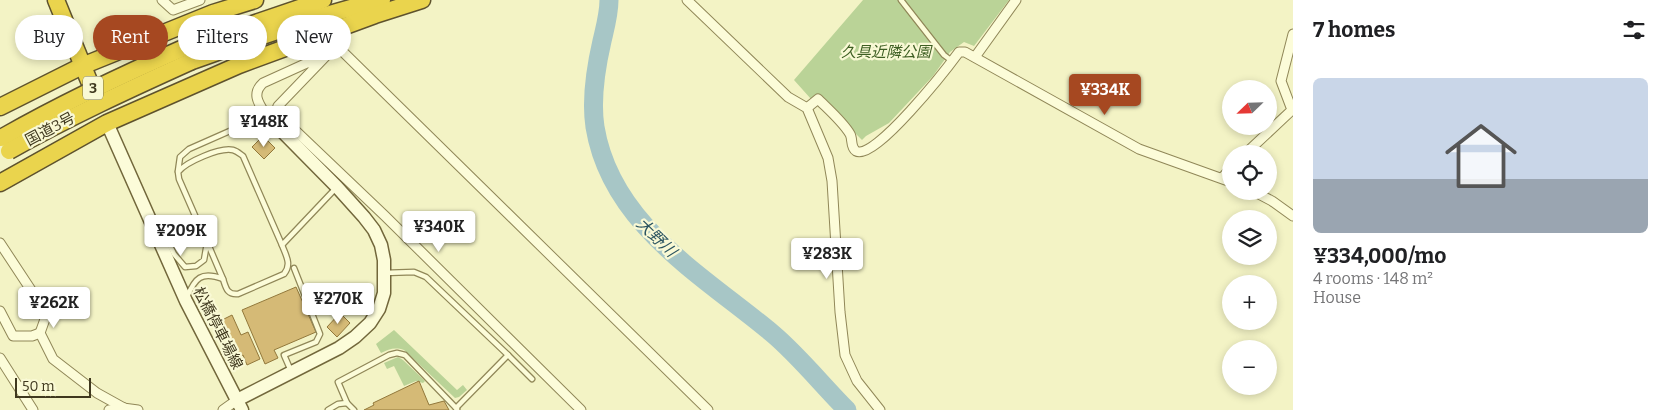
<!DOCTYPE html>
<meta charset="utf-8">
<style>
:root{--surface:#fff;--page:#f6f6f6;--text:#202124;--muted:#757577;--accent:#a64821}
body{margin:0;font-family:Bitter,"Noto Sans JP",serif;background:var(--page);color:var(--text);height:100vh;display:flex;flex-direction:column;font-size:19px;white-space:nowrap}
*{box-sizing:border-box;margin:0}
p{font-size:16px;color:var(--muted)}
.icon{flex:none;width:28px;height:28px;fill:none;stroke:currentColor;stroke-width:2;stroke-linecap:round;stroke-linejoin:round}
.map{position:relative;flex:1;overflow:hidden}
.drawer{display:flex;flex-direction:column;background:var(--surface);width:375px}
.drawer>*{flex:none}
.banner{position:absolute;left:15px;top:15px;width:475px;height:45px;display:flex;gap:10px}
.needle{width:32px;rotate:247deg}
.tools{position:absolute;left:1222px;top:80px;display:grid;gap:10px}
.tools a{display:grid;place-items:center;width:55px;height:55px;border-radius:50%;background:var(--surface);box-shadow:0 2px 8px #0003;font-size:25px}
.scale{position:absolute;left:15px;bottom:12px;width:76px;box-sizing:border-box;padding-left:5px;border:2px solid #3f381e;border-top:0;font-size:14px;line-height:18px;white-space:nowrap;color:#3f381e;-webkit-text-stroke:4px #f9f9d5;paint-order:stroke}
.price{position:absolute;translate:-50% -42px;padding:0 11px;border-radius:5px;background:#fff;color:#222;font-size:16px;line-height:32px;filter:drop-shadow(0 1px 2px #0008)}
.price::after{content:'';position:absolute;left:50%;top:30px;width:15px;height:11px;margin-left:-8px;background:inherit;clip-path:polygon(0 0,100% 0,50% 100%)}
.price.on{background:var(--accent);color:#fff}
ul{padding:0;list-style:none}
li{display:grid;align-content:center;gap:10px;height:265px;padding:0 20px}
li span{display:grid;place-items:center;height:155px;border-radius:8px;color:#555}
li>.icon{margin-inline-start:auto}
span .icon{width:90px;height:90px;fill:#fffc;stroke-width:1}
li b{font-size:21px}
h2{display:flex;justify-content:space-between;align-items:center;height:60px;padding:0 20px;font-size:21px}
.tag{padding:0 18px;border-radius:22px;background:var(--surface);box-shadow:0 2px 8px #0003;font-size:18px;line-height:45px}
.tag.on{background:var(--accent);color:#fff}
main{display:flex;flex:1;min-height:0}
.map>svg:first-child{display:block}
.green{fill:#bad397}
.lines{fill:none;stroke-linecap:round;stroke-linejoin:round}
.river{stroke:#a7c6c6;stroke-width:19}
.building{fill:#d5ba76;stroke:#92783b}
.lane-casing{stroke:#908758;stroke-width:7}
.street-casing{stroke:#908758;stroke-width:11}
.secondary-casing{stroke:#72673b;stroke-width:15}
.highway-casing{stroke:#5e522d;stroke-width:19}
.lane{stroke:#fcfcd9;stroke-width:4.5}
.street{stroke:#fcfcd9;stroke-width:9}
.secondary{stroke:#fcfcd9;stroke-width:12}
.highway{stroke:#ead44d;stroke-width:16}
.highway-bridge-casing{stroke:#5e522d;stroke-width:19;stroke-linecap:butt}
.highway-bridge{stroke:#ead44d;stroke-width:16}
.labels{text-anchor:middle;stroke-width:4.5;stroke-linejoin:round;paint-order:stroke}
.shield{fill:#f9f9d5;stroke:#777255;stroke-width:1}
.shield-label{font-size:14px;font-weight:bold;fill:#3f381e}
.park-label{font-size:15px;font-style:italic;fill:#3d5e22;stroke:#f9f9d5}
.street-label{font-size:15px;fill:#3f381e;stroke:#f9f9d5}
.water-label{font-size:16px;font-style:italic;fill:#2b5460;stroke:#f9f9d5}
</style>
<main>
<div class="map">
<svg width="1293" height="410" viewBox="0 0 1293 410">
<rect width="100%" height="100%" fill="#f3f3c5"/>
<g class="green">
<path d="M863,0H1009L974,46L964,42L950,52L933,76L889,123L866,136L862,140L816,94L811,99L794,80Z"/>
<path d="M394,330L457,390L463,385L467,390L459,397L455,398L404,350C395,347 389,349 381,353L376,344Z"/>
<path d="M398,357L403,360L425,381L423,383L416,381L404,386L394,366L387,369L384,363Z"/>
</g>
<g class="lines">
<path class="river" d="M609,0C609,14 605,28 602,41C596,67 591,101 595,127C611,225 704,276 773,334C799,356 823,386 847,410"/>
</g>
<g class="building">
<path d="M263,136L275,148L264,159L252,147Z"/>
<path d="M296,287L316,332L274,350L278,358L265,364L242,310Z"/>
<path d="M340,313L350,323L337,337L327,327Z"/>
<path d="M232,315L241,335L248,332L260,359L247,365L243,355L236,358L220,321Z"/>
<path d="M419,381L429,405L444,401L449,410H364L374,405L373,403Z"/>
</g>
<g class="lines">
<g class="lane-casing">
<g id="lane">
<path d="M901,0L944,55L952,61"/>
<path d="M178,171L180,157L189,149L266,115"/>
<path d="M162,238L168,242L174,254L185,267L196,266L204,260L207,243L179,179L178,172C186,162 220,147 233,150C237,151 240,154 243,156L282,245"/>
<path d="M208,244L223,279"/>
<path d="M384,273L414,272L426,277L508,355L456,408"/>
<path d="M187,297C195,278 201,271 223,279C226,288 227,295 238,294L284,274C292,264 286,256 282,245L336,188"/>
<path d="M508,355L532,379"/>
<path d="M291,371L284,355L316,342L320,334L294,268"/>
<path d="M347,403L338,382L389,355L397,353L405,355L457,409"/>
<path d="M328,410L338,404L347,403L354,410"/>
</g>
</g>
<g class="street-casing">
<g id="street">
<path d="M162,0L173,10L200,0"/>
<path d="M687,0L788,97L807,108L828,158L832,181L840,312L845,355L857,381L880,410"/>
<path d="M975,57L1016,0"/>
<path d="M807,108L818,99C828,109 843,122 850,134C853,139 850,147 856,151C874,162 948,67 959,52H965L1139,149L1231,182"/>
<path d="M266,115C259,104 251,94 263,83L307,63H318"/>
<path d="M1245,154L1292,110L1281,81L1293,34"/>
<path d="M1222,178L1231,168"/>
<path d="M1253,191L1272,201L1293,216"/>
<path d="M0,243L31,290L45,319L40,333L53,359L97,393L124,408"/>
<path d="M0,311L13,336H32L40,333"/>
<path d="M0,358L33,410"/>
<path d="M123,408L138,410"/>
<path d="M109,410L124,408"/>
<path d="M223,410L237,400"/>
<path d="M581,410L385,216L278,114L277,109L278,106L328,54L334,50L340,49L708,410"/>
</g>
</g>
<g class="secondary-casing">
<g id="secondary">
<path d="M107,123L186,301L242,410"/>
<path d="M237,400L339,348L355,337L370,323L379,309L384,293V260L381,245L374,230L364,217L337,187L266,115"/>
</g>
</g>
<g class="highway-casing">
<g id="highway">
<path d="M56,0L98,103"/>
<path d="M188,46L323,0"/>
<path d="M192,61C254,39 318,15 382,0"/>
<path d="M0,107L82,66L213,13L255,0"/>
<path d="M0,183L107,123L239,65L375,15L422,0"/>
</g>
</g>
<use href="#lane" class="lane"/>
<use href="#street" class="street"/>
<use href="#secondary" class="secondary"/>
<use href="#highway" class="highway"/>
<g class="highway-bridge-casing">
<g id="highway-bridge">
<path d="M1,138C62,103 124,74 188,46"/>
<path d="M9,151C69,117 130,89 192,61"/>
</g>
</g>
<use href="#highway-bridge" class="highway-bridge"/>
</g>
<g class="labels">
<rect class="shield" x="83" y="76.5" width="20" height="23" rx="4"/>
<g class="shield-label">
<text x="93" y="93">3</text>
</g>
<g class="park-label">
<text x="886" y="57">久具近隣公園</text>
</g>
<g class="street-label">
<text transform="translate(50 129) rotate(-28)" y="5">国道3号</text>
<text transform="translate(218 328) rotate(63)" y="5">松橋停車場線</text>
</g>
<g class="water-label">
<text transform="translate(657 237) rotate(44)" y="6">大野川</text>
</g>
</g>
</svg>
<div class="tools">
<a><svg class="needle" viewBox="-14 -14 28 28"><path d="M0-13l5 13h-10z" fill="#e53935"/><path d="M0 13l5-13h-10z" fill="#757577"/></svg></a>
<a><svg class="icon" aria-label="locate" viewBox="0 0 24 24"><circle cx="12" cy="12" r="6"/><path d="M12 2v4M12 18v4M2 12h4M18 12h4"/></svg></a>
<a><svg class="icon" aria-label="layers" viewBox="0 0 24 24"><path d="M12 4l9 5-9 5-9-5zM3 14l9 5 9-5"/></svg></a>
<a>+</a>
<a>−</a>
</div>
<div class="scale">50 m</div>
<b class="price on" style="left:1105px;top:116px">¥334K</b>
<b class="price" style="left:264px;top:148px">¥148K</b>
<b class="price" style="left:439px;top:253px">¥340K</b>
<b class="price" style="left:181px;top:257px">¥209K</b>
<b class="price" style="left:827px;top:280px">¥283K</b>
<b class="price" style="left:338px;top:325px">¥270K</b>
<b class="price" style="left:54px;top:329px">¥262K</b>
<div class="banner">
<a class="tag">Buy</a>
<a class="tag on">Rent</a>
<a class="tag">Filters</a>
<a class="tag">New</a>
</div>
</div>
<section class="drawer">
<h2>7 homes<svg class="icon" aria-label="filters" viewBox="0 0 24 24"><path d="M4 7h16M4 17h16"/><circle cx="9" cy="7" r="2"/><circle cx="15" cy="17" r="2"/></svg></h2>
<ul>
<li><span style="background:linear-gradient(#c9d6e8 65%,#9aa5b1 0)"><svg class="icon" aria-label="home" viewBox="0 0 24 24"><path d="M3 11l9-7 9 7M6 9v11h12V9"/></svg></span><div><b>¥334,000/mo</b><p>4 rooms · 148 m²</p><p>House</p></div></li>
</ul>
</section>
</main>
